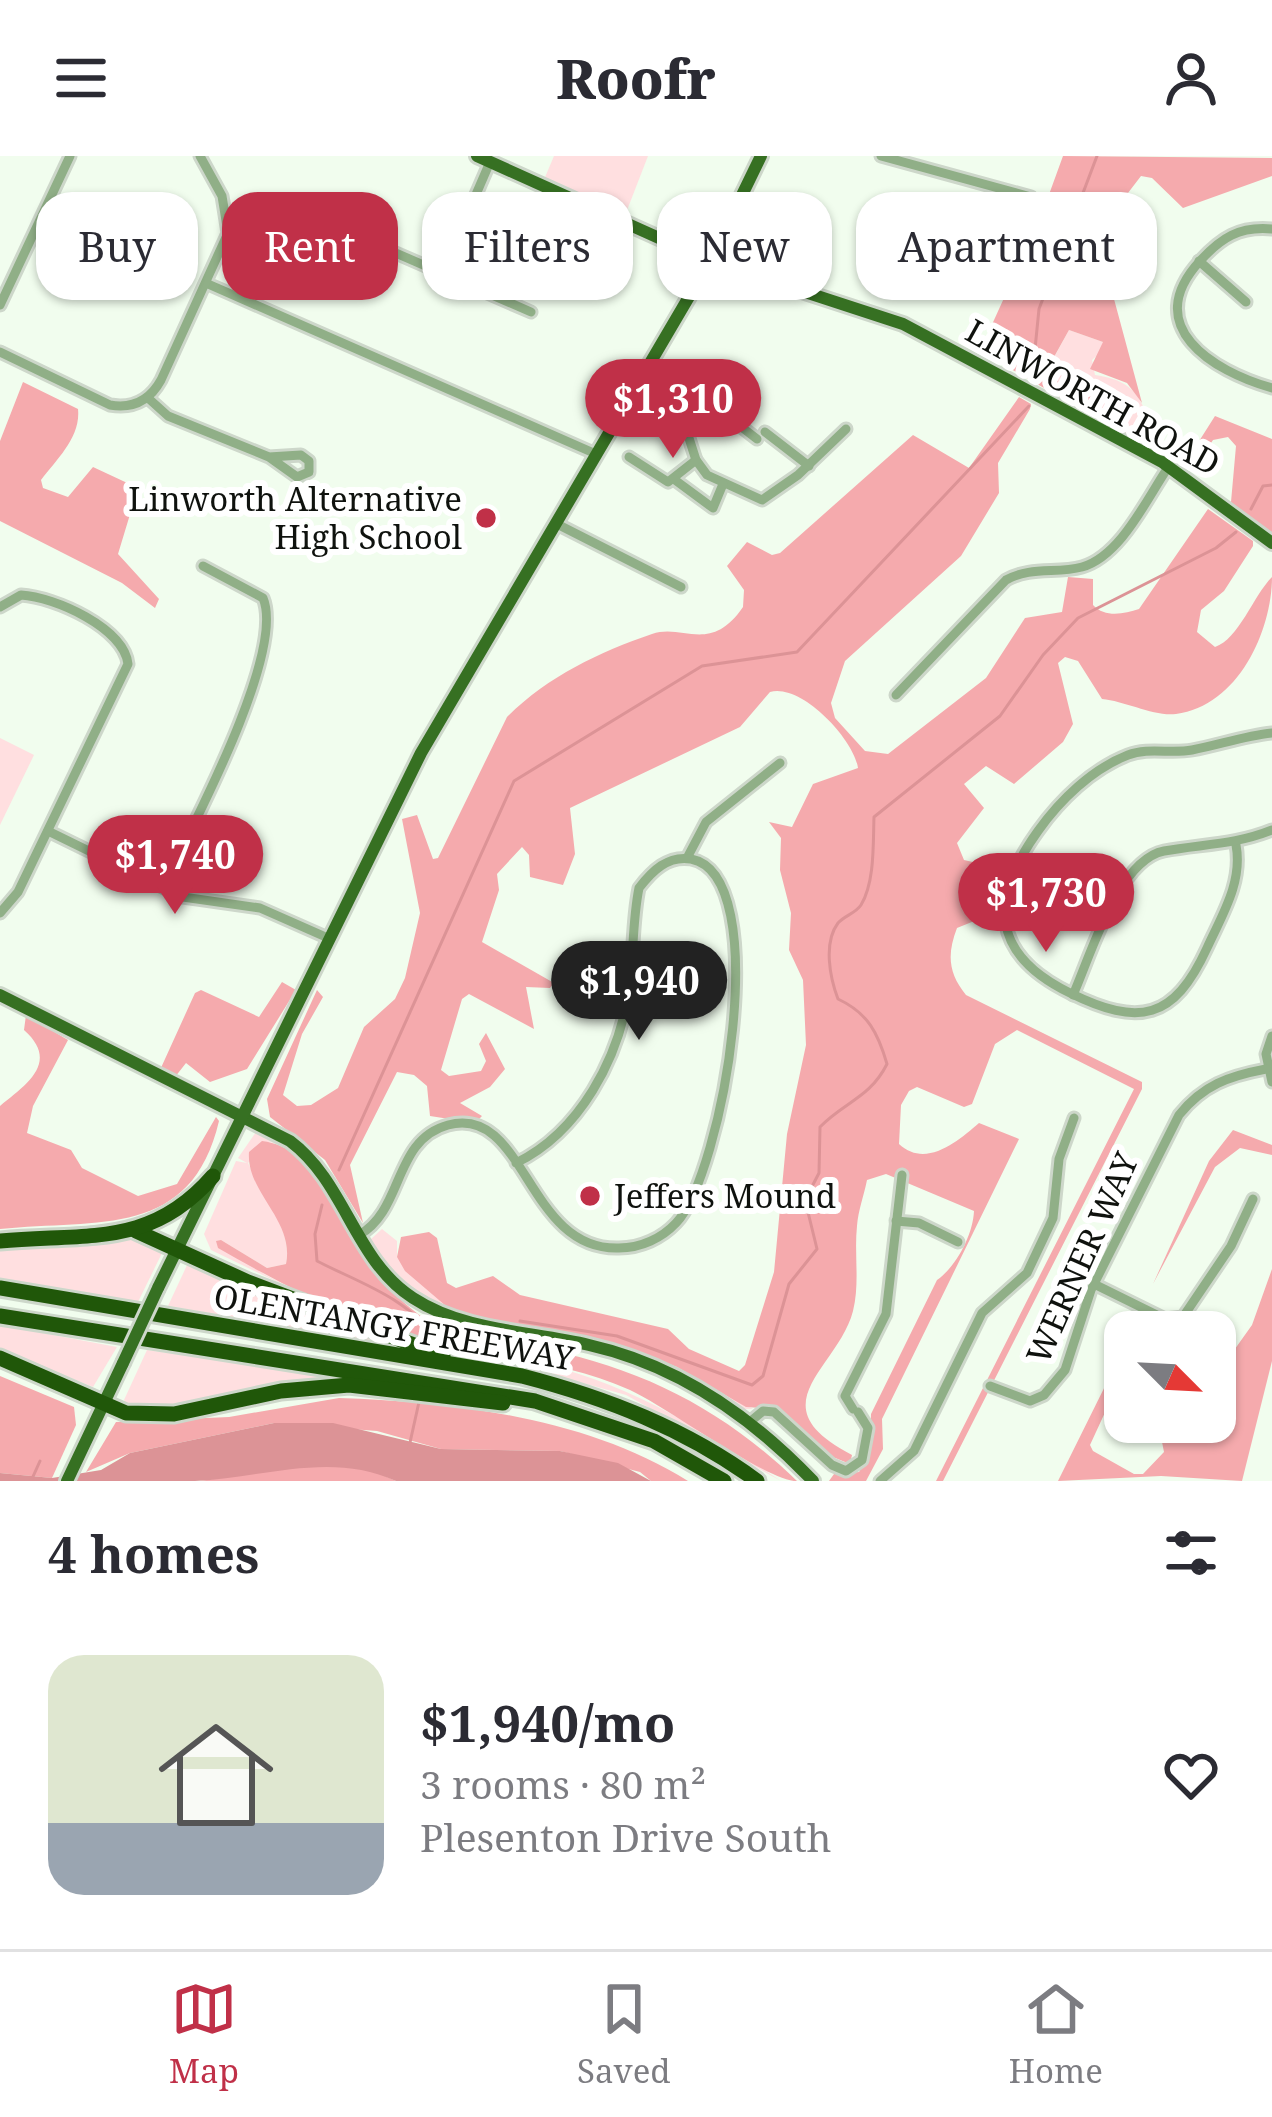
<!DOCTYPE html>
<meta charset="utf-8">
<style>
:root{--surface:#fff;--page:#f7f7f7;--text:#2b2b33;--muted:#7c7c81;--line:#e1e1e2;--accent:#c03048}
body{margin:0;font-family:"Noto Serif",serif;background:var(--page);color:var(--text);height:100vh;display:flex;flex-direction:column;font-size:45px;white-space:nowrap}
*{box-sizing:border-box;margin:0}
p{font-size:39px;color:var(--muted)}
.icon{flex:none;width:66px;height:66px;fill:none;stroke:currentColor;stroke-width:2;stroke-linecap:round;stroke-linejoin:round}
.map{position:relative;height:1325px;overflow:hidden}
.panel{display:flex;flex-direction:column;background:var(--surface);flex:1}
.panel>*{flex:none}
.top-card{position:absolute;left:36px;top:36px;width:1200px;height:108px;display:flex;gap:24px}
.needle{width:78px;rotate:114deg}
.buttons{position:absolute;left:1104px;top:1155px;display:grid;gap:24px}
.buttons a{display:grid;place-items:center;width:132px;height:132px;border-radius:24px;background:var(--surface);box-shadow:0 3px 9px #0004;font-size:60px}
.price{position:absolute;translate:-50% -102px;padding:0 27px;border-radius:42px;background:var(--accent);color:#fff;font-size:39px;line-height:78px;filter:drop-shadow(0 3px 6px #0008)}
.price::after{content:'';position:absolute;left:50%;top:72px;width:36px;height:27px;margin-left:-18px;background:inherit;clip-path:polygon(0 0,100% 0,50% 100%)}
.price.current{background:#222;color:#fff}
ul{padding:0;list-style:none}
li{display:flex;align-items:center;gap:36px;height:300px;padding:0 48px}
li+li{border-top:3px solid var(--line)}
li span{display:grid;place-items:center;flex:none;width:336px;height:240px;border-radius:36px;color:#555}
li>.icon{margin-inline-start:auto}
span .icon{width:144px;height:144px;fill:#fffc;stroke-width:1}
li b{font-size:51px}
h2{display:flex;justify-content:space-between;align-items:center;height:144px;padding:0 48px;font-size:51px}
.chip{padding:0 42px;border-radius:36px;background:var(--surface);box-shadow:0 3px 9px #0004;font-size:42px;line-height:108px}
.chip.current{background:var(--accent);color:#fff}
header{display:flex;justify-content:space-between;align-items:center;height:156px;padding:0 48px;background:var(--surface);font-size:54px;font-weight:800}
.menu{display:flex;justify-content:space-around;align-items:center;height:168px;border-top:3px solid var(--line);background:var(--surface);font-size:33px;color:var(--muted)}
.menu a{display:grid;justify-items:center;gap:6px}
.menu .current{color:var(--accent)}
.map>svg:first-child{display:block}
.green{fill:#ffdfe0}
.forest{fill:#f5aaad}
.water{fill:#dc9396}
.lines{fill:none;stroke-linecap:round;stroke-linejoin:round}
.stream{stroke:#dc9396;stroke-width:3}
.minor-casing{stroke:#cdd7ca;stroke-width:15}
.major-casing{stroke:#cdd7ca;stroke-width:18}
.highway-casing{stroke:#cdd7ca;stroke-width:21}
.minor{stroke:#90af87;stroke-width:9}
.major{stroke:#367022;stroke-width:12}
.highway{stroke:#205709;stroke-width:15}
.major-bridge-casing{stroke:#cdd7ca;stroke-width:18;stroke-linecap:butt}
.major-bridge{stroke:#367022;stroke-width:12}
.poi-dot{fill:#c03048;stroke:#fff;stroke-width:4.5}
.labels{text-anchor:middle;stroke-width:12;stroke-linejoin:round;paint-order:stroke}
.street-label{font-size:33px;fill:#0f120e;stroke:#fff}
.poi-label{font-size:33px;fill:#0f120e;stroke:#fff;text-anchor:end}
</style>
<header><svg class="icon" aria-label="menu" viewBox="0 0 24 24"><path d="M4 6h16M4 12h16M4 18h16"/></svg>Roofr<svg class="icon" aria-label="person" viewBox="0 0 24 24"><circle cx="12" cy="8" r="4"/><path d="M4 21q1-7 8-7t8 7"/></svg></header>
<div class="map">
<svg width="1272" height="1325" viewBox="0 0 1272 1325">
<rect width="100%" height="100%" fill="#f1fdee"/>
<g class="green">
<path d="M554,0H648L624,62L543,26Z"/>
<path d="M1069,174L1103,186L1105,192L1092,204L1095,219C1122,223 1136,231 1146,257L1132,283L1113,272L1090,240L1044,220Z"/>
<path d="M0,582L34,599L0,669Z"/>
<path d="M256,976L276,988L270,986L248,1007C263,1038 293,1073 286,1108L267,1112L221,1084L264,1118L300,1137L211,1094L204,1078L236,1005L247,1007L238,1002Z"/>
<path d="M382,1073L397,1085V1101L472,1161L649,1199L753,1253H740C711,1237 680,1214 649,1204C588,1185 376,1163 371,1083Z"/>
<path d="M136,1083L162,1097L138,1146L0,1122V1090Z"/>
<path d="M188,1107L401,1190L168,1150Z"/>
<path d="M0,1169L117,1191L93,1231L0,1193Z"/>
<path d="M147,1194L361,1224L192,1253L127,1252L124,1244Z"/>
<path d="M464,1194C594,1208 674,1254 781,1325L626,1239Z"/>
</g>
<g class="forest">
<path d="M1063,0L1272,2V20L1183,52L1152,22L1141,20L1095,80L1099,89L1129,106L1114,143L1142,247L1127,227L1090,213L1103,186L1069,174L1044,219L1090,240L1113,272L980,195L1009,131L1029,47L1047,44Z"/>
<path d="M23,226L78,253C81,281 57,303 41,324L43,332L68,341L93,311L138,332L118,398L159,443L155,452L122,427L0,365V285Z"/>
<path d="M1019,241L1031,248L1030,253L998,307L999,337L961,400L845,505L831,547L835,562L865,595L888,598L986,522L1025,462L1062,456L1068,421L1093,423V449C1105,462 1124,458 1139,453L1208,353L1253,385V390L1224,435L1201,454L1197,476L1215,491C1239,483 1253,440 1272,421C1272,475 1238,550 1176,558C1155,561 1125,545 1102,543L1078,505L1065,501L1058,507L1073,568L1063,586L1014,628L986,610L964,628L984,652L957,687L964,704L1003,713L994,757L957,772C947,798 948,817 966,839L1142,926V933L943,1325H936L1134,933L1017,874L995,888L972,948L964,951L917,931L909,935L901,949L899,988C926,1013 958,985 979,967L1019,983L882,1263L883,1293L866,1325H829L834,1318L859,1316L870,1297L871,1258L937,1124C956,1111 973,1079 974,1055L886,1018L867,1024C864,1039 858,1055 857,1070C854,1098 860,1127 853,1155C838,1213 755,1249 852,1299L850,1308L823,1297L777,1253L746,1251L677,1211L625,1191L453,1156L405,1115L397,1101L401,1081L429,1076L437,1082L447,1127L456,1132L493,1120L520,1139L668,1173L689,1193L739,1215L745,1209L774,1116L787,978L806,889L803,824L789,794L791,757L780,714L781,682L769,666L792,671L813,628L858,612C854,583 801,527 770,536L740,571L570,652L575,698L563,729L530,721L529,699L522,691L497,718L499,734L482,786L554,827L550,832L526,831L534,873L469,838L462,843L441,914L449,920L481,915L486,905L479,888L486,877L505,913L490,931L460,947L482,960L475,967L430,960L427,930L414,919L397,916L350,1009L363,1067L325,1004L270,961L267,943L317,834L323,841L302,878L283,939L297,950L311,949L338,932L364,871L395,843L405,822L420,757L402,663L417,659L433,703L438,702L507,561C547,521 599,496 652,478C683,467 710,499 743,451L744,434L727,410L747,386L772,399L780,397L913,279L969,312Z"/>
<path d="M1215,260L1272,283V383L1231,346L1236,290L1228,281L1213,284L1193,314L1182,312Z"/>
<path d="M282,826L296,834L247,913L210,926L186,907L175,921L160,914L195,837L201,834L259,861Z"/>
<path d="M26,859L68,884L33,950L27,977L71,994L82,1012L138,1040L177,1028L216,961L219,965C191,1083 99,1063 0,1073V950C27,928 60,906 24,874Z"/>
<path d="M1233,974L1272,989V999L1240,992L1215,1011L1153,1128L1209,1005Z"/>
<path d="M262,985C317,992 329,1052 356,1090C374,1117 397,1144 425,1163C460,1186 510,1185 549,1194C646,1214 726,1256 797,1325C766,1325 669,1252 630,1234C575,1209 521,1205 462,1193C375,1177 295,1136 218,1092L216,1085L221,1084L267,1112L286,1108C295,1064 246,1037 249,996Z"/>
<path d="M1272,1113V1205L1242,1325L1161,1320L1058,1325L1118,1204L1125,1213L1090,1289L1093,1295L1134,1318H1143L1164,1296L1158,1266H1215V1221L1252,1169Z"/>
<path d="M0,1220L74,1251L76,1269L52,1322L0,1317Z"/>
<path d="M339,1242C456,1246 587,1262 688,1325H651L640,1316L560,1295L441,1293L377,1275L274,1267L130,1297L86,1316L116,1266L229,1261Z"/>
<path d="M291,1311H365L396,1325H200Z"/>
</g>
<path class="water" d="M274,1267H333L441,1293L560,1295L618,1307L651,1325H396C330,1295 264,1322 195,1325C131,1325 65,1325 0,1325V1317L52,1322L101,1314L130,1297Z"/>
<g class="lines">
<g class="stream">
<path d="M1032,223L1039,153L1097,0"/>
<path d="M1251,353L1263,330L1272,329"/>
<path d="M339,1014L514,625L702,510L797,496L1029,250"/>
<path d="M322,1049L315,1078L317,1105C353,1124 414,1144 432,1182"/>
<path d="M520,1165L617,1180L752,1229L763,1220L789,1128L817,1093L805,1044L819,1017L820,971C844,946 870,942 887,908C878,877 868,857 838,843C830,822 823,787 838,767C844,760 856,757 861,749C875,726 873,687 874,661L1000,560L1043,499L1078,462L1216,392L1236,376"/>
<path d="M409,1291L419,1246"/>
<path d="M31,1325L40,1305"/>
</g>
<g class="minor-casing">
<g id="minor">
<path d="M881,0L1031,41"/>
<path d="M1272,73C1239,70 1221,82 1200,105C1140,170 1212,215 1272,232"/>
<path d="M366,84L531,156"/>
<path d="M1199,105L1246,146"/>
<path d="M442,117L490,6"/>
<path d="M208,128L596,298"/>
<path d="M0,149L70,0"/>
<path d="M0,196L110,249C133,253 150,244 161,224L228,77L222,40L200,0"/>
<path d="M640,223L678,248L696,304L707,319L762,344L798,319L846,273"/>
<path d="M148,242L168,260L269,301L297,321L309,316V305L301,299L269,301"/>
<path d="M717,252L757,283"/>
<path d="M688,275L712,259L736,229"/>
<path d="M765,276L809,310"/>
<path d="M629,301L668,326L696,304"/>
<path d="M675,324L713,352L723,328"/>
<path d="M555,367L681,431"/>
<path d="M0,451L21,439C55,441 124,472 128,508L18,736L0,757"/>
<path d="M896,539L1006,424C1031,410 1056,418 1082,411C1121,400 1147,342 1169,310"/>
<path d="M48,675L183,741L260,752L328,782"/>
<path d="M1236,689C1243,726 1222,759 1207,792C1174,864 1139,871 1070,837C990,798 989,743 1038,675C1060,644 1092,613 1128,599C1148,591 1171,598 1192,594C1219,589 1244,580 1272,577"/>
<path d="M687,702L706,666L780,607"/>
<path d="M163,730C190,675 286,497 263,442L203,410"/>
<path d="M1073,839C1091,799 1118,704 1164,695C1202,688 1235,689 1272,674"/>
<path d="M1272,880L1266,898L1272,926"/>
<path d="M896,1065L919,1067L958,1086"/>
<path d="M359,1079C404,1054 393,984 448,969C526,948 526,1095 619,1092C641,1092 662,1082 676,1067C723,1018 775,719 691,703C668,699 652,715 639,732C632,766 634,800 629,834C619,902 580,976 516,1007"/>
<path d="M1094,1128L1165,1163L1183,1161L1231,1090L1253,1043"/>
<path d="M990,1230L1030,1245L1044,1239L1065,1214L1091,1134L1179,959C1203,929 1229,920 1266,913"/>
<path d="M853,1253L845,1240L886,1158L902,1019"/>
<path d="M751,1265L763,1255L774,1256L832,1309L846,1315L862,1304L868,1272L858,1256"/>
<path d="M880,1325L914,1295L982,1157L1027,1117L1053,1062L1059,1003L1074,962"/>
</g>
</g>
<g class="major-casing">
<g id="major">
<path d="M477,0L710,105L903,168L1162,306L1272,387"/>
<path d="M0,839L290,985C346,1027 354,1104 413,1142C465,1176 531,1175 589,1189C678,1209 751,1260 813,1325"/>
<path d="M158,1132L421,597L710,105L761,0"/>
<path d="M67,1325L123,1207"/>
</g>
</g>
<g class="highway-casing">
<g id="highway">
<path d="M136,1075L248,1126L443,1200"/>
<path d="M0,1085C87,1077 151,1092 213,1020"/>
<path d="M0,1132L522,1220C607,1242 686,1273 757,1325"/>
<path d="M0,1160L535,1245L654,1285L724,1325"/>
<path d="M0,1202L126,1257L174,1258L281,1235L349,1229L503,1247"/>
</g>
</g>
<use href="#minor" class="minor"/>
<use href="#major" class="major"/>
<use href="#highway" class="highway"/>
<g class="major-bridge-casing">
<path id="major-bridge" d="M123,1207L158,1132"/>
</g>
<use href="#major-bridge" class="major-bridge"/>
</g>
<g class="poi-dot">
<circle cx="486" cy="362" r="12"/>
<circle cx="590" cy="1040" r="12"/>
</g>
<g class="labels">
<g class="street-label">
<text transform="translate(1093 241) rotate(29)" y="12">LINWORTH ROAD</text>
<text transform="translate(1082 1102) rotate(-66)" y="12">WERNER WAY</text>
<text transform="translate(394 1171) rotate(10)" y="12">OLENTANGY FREEWAY</text>
</g>
<g class="poi-label">
<text x="462" y="355">Linworth Alternative<tspan x="462" dy="38">High School</tspan></text>
<text x="614" y="1052" text-anchor="start">Jeffers Mound</text>
</g>
</g>
</svg>
<div class="buttons">
<a><svg class="needle" viewBox="-14 -14 28 28"><path d="M0-13l5 13h-10z" fill="#e53935"/><path d="M0 13l5-13h-10z" fill="#7c7c81"/></svg></a>
</div>
<b class="price" style="left:673px;top:305px">$1,310</b>
<b class="price" style="left:175px;top:761px">$1,740</b>
<b class="price" style="left:1046px;top:799px">$1,730</b>
<b class="price current" style="left:639px;top:887px">$1,940</b>
<div class="top-card">
<a class="chip">Buy</a>
<a class="chip current">Rent</a>
<a class="chip">Filters</a>
<a class="chip">New</a>
<a class="chip">Apartment</a>
</div>
</div>
<section class="panel">
<h2>4 homes<svg class="icon" aria-label="filters" viewBox="0 0 24 24"><path d="M4 7h16M4 17h16"/><circle cx="9" cy="7" r="2"/><circle cx="15" cy="17" r="2"/></svg></h2>
<ul>
<li><span style="background:linear-gradient(#dfe7d0 70%,#9aa5b1 0)"><svg class="icon" aria-label="home" viewBox="0 0 24 24"><path d="M3 11l9-7 9 7M6 9v11h12V9"/></svg></span><div><b>$1,940/mo</b><p>3 rooms · 80 m²</p><p>Plesenton Drive South</p></div><svg class="icon" aria-label="heart" viewBox="0 0 24 24"><path d="M12 20l-8-8c-3-5 5-10 8-4 3-6 11-1 8 4z"/></svg></li>
</ul>
</section>
<nav class="menu">
<a class="current"><svg class="icon" aria-label="map" viewBox="0 0 24 24"><path d="M3 6l6-2 6 2 6-2v14l-6 2-6-2-6 2zM9 4v14M15 6v14"/></svg>Map</a>
<a><svg class="icon" aria-label="saved" viewBox="0 0 24 24"><path d="M7 4h10v16l-5-4-5 4z"/></svg>Saved</a>
<a><svg class="icon" aria-label="home" viewBox="0 0 24 24"><path d="M3 11l9-7 9 7M6 9v11h12V9"/></svg>Home</a>
</nav>
